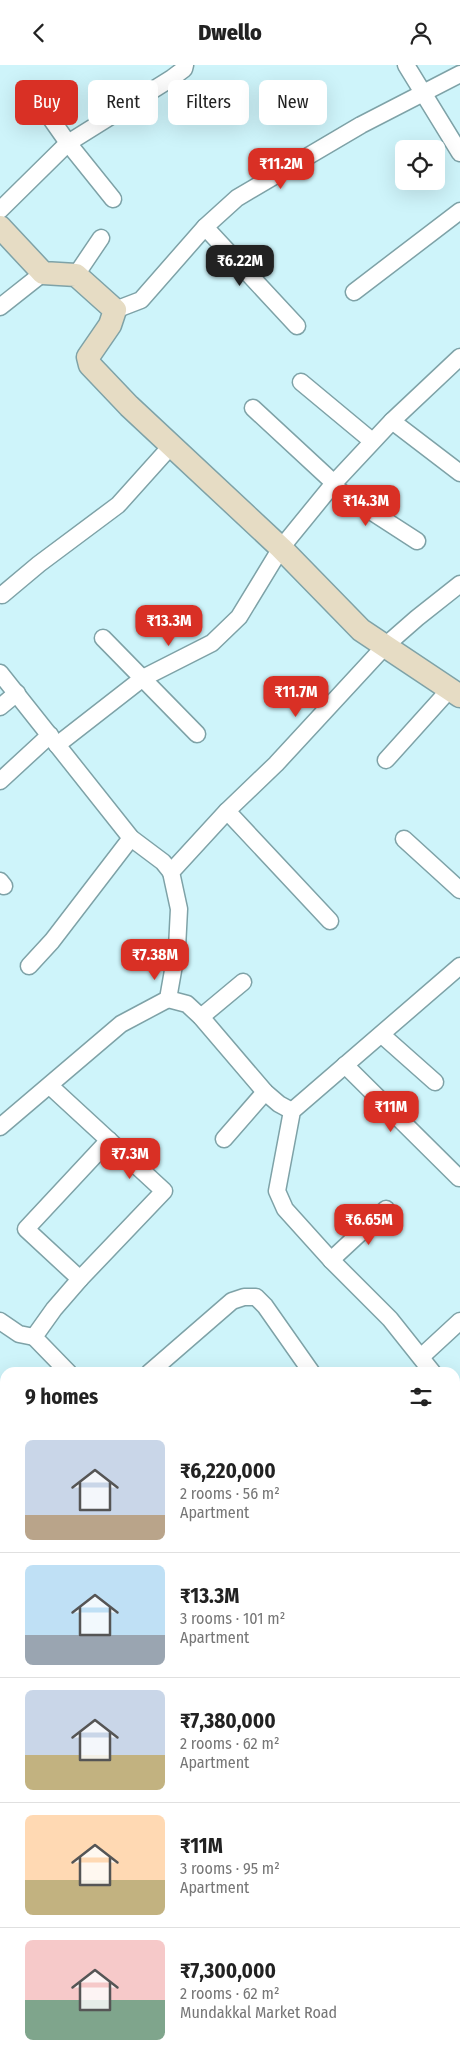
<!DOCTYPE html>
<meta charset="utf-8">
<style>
:root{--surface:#fff;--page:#f2f2f2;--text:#222;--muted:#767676;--line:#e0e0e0;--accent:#d93025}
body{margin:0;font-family:"Fira Sans Condensed",sans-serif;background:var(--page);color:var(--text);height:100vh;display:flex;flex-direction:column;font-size:19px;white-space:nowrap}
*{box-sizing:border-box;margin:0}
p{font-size:16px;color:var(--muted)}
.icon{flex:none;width:28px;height:28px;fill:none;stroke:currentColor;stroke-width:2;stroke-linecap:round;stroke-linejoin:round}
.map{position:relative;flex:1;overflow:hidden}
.drawer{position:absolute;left:0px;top:1302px;width:460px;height:696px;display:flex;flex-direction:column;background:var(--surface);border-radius:15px 15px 0 0;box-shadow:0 5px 20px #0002}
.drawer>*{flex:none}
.top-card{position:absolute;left:15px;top:15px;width:430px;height:45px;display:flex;gap:10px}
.fabs{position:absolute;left:395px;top:75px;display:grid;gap:10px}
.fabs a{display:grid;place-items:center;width:50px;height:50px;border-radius:8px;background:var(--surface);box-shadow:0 5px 20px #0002;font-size:25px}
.price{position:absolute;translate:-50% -42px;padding:0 11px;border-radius:10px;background:var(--accent);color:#fff;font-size:16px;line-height:32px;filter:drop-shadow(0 1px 2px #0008)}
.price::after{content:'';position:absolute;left:50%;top:30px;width:15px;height:11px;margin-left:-8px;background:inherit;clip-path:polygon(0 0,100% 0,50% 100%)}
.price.active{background:#222;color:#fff}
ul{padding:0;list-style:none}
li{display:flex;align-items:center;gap:15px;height:125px;padding:0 25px}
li+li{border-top:1px solid var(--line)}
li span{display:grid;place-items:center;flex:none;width:140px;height:100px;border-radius:8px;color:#555}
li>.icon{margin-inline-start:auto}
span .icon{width:60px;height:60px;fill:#fffc;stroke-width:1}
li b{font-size:21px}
h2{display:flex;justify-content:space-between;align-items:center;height:60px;padding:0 25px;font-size:21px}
.tag{padding:0 18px;border-radius:8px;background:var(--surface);box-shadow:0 5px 20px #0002;font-size:18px;line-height:45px}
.tag.active{background:var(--accent);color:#fff}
header{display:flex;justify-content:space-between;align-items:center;height:65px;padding:0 25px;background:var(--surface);font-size:22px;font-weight:800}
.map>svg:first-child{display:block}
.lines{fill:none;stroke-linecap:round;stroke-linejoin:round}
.street-casing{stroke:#7ea2a7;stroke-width:19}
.secondary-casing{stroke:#7ea2a7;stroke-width:25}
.street{stroke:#fff;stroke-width:16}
.secondary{stroke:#e6dcc4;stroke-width:22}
</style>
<header><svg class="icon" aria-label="back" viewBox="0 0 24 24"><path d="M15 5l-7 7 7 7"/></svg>Dwello<svg class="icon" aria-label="person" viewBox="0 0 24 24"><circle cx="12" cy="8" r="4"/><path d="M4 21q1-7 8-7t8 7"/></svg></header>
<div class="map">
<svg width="460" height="1998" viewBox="0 0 460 1998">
<rect width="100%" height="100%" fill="#cef4fa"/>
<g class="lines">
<g class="street-casing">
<g id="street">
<path d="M406,0L460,88"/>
<path d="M35,31L68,78L113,134"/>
<path d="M0,145L68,78L172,13L184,4L185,0"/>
<path d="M205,162L297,261"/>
<path d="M76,210L101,173"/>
<path d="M354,227L460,146"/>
<path d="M0,242L43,208"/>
<path d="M115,245L141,235L205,162L237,133L361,60L460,9"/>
<path d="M301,317L372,376"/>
<path d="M253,343L334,418"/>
<path d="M392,356L460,408"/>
<path d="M332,421L417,476"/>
<path d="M2,530L39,499L118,440L171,381"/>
<path d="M103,573L197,669"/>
<path d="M0,608L131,773L163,797L171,807"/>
<path d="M0,642L17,628"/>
<path d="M57,680L143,613L212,578L239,552L281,483L334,418L392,356L460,292"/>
<path d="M386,695L450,624"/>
<path d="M0,716L50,670"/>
<path d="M227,746L330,856"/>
<path d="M404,774L460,825"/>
<path d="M0,816L4,821"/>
<path d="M29,901L52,876L131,773"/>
<path d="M168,934L187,939L201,952L265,1027L279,1039L292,1046"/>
<path d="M201,952L243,917"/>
<path d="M382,970L435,1017"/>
<path d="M345,1000L459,1113"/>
<path d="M50,1021L164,1126L80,1214"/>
<path d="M0,1062L121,959L168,934L177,883L179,844L171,807L227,746L276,699L385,581L417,553L460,519"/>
<path d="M224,1074L265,1027"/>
<path d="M331,1195L386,1144"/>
<path d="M0,1256L19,1269L34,1272"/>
<path d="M421,1292L460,1256"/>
<path d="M69,1308L34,1272L54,1244L80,1214L26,1164L109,1075"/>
<path d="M149,1308L232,1236L244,1232H256L265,1241L312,1308"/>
<path d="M433,1308L390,1254L331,1195L285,1144L277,1126L292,1046L460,901"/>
<path d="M455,1336L460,1343"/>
<path d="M0,1375L5,1381"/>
<path d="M455,1466L460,1460"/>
<path d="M0,1476L5,1473"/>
<path d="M455,1510L460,1518"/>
<path d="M455,1551L460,1547"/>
<path d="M0,1556L5,1569"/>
<path d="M455,1616L460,1611"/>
<path d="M0,1725L5,1732"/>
<path d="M455,1743L460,1747"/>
<path d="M0,1804L5,1801"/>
<path d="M455,1817L460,1820"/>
<path d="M455,1893L460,1899"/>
<path d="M0,1923L5,1929L0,1932"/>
<path d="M237,1994L240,1998"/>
<path d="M322,1994L326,1998"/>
<path d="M446,1994L449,1998"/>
</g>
</g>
<g class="secondary-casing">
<g id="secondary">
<path d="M0,162L43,208L76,210L115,245L110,260L88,292L90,300L129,341L281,483L361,565L460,631"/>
<path d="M455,1844L460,1839"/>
<path d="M276,1998L282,1994"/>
</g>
</g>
<use href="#street" class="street"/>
<use href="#secondary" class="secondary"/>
</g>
</svg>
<div class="fabs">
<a><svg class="icon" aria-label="locate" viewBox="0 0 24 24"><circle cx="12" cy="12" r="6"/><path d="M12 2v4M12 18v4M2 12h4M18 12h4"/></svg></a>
</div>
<b class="price" style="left:281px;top:125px">₹11.2M</b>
<b class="price active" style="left:240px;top:222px">₹6.22M</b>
<b class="price" style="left:366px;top:462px">₹14.3M</b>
<b class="price" style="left:169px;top:582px">₹13.3M</b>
<b class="price" style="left:296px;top:653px">₹11.7M</b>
<b class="price" style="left:155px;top:916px">₹7.38M</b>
<b class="price" style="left:391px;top:1068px">₹11M</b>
<b class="price" style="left:130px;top:1115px">₹7.3M</b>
<b class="price" style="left:369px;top:1181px">₹6.65M</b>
<div class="top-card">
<a class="tag active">Buy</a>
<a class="tag">Rent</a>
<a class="tag">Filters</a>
<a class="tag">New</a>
</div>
<section class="drawer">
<h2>9 homes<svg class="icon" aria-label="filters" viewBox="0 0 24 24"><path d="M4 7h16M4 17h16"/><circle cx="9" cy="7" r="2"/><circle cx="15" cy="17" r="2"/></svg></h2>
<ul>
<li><span style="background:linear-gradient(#c9d6e8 75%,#b9a48a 0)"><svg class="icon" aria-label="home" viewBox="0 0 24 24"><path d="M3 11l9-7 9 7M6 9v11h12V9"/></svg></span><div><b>₹6,220,000</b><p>2 rooms · 56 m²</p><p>Apartment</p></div></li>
<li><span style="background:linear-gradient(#bfe0f5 70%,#9aa5b1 0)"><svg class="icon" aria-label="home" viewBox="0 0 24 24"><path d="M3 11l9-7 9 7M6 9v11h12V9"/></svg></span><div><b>₹13.3M</b><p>3 rooms · 101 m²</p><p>Apartment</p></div></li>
<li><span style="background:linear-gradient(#c9d6e8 65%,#c2b280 0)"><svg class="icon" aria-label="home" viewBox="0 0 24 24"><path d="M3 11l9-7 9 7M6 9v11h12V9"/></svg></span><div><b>₹7,380,000</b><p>2 rooms · 62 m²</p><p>Apartment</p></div></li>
<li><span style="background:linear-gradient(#ffd9b3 65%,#c2b280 0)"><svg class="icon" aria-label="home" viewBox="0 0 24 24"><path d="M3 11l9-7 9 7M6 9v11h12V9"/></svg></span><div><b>₹11M</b><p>3 rooms · 95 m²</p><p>Apartment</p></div></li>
<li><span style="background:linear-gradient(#f6c9c9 60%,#7fa58c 0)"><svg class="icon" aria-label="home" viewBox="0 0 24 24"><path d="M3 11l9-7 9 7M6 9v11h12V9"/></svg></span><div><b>₹7,300,000</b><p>2 rooms · 62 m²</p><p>Mundakkal Market Road</p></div></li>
</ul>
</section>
</div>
